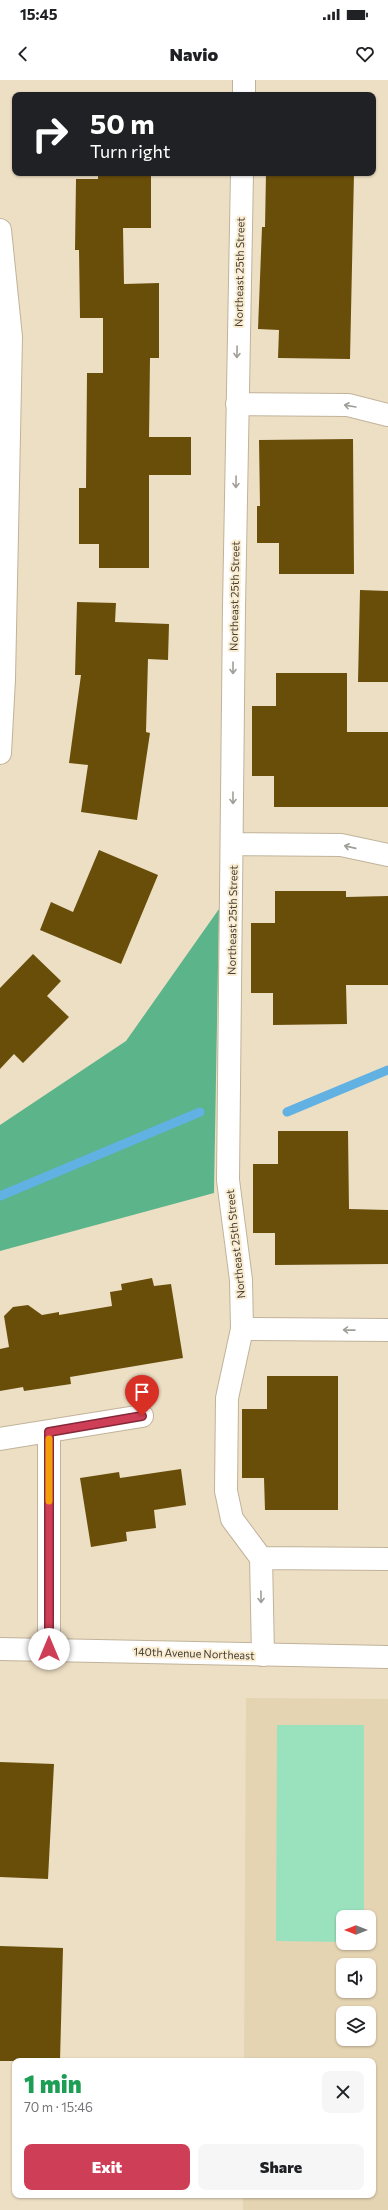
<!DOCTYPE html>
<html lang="en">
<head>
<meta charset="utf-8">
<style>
  :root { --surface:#fff; --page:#f6f6f6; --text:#202124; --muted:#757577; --accent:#ce3e57 }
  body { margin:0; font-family:Commissioner,sans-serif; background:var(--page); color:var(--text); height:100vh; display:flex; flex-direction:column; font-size:15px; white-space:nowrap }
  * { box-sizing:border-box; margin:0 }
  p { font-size:13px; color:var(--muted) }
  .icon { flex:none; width:22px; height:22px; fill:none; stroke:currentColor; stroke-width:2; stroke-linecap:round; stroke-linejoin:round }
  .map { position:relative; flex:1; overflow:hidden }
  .sheet { position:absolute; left:12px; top:1978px; width:364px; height:140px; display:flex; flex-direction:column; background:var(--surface); border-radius:8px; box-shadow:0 1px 3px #0004 }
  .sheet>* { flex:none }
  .banner { position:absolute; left:12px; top:12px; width:364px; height:84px; border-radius:8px; box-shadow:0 1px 3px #0004; background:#202124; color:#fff; overflow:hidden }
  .needle { width:26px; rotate:270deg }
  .tools { position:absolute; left:336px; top:1830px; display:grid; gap:8px }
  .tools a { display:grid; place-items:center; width:40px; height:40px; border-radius:8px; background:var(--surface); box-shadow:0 1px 3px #0004; font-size:20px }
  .pin { position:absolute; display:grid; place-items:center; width:34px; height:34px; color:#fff; margin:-41px -17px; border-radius:50% 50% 50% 0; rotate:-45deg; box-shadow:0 0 4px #0007 }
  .pin .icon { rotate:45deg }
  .me { position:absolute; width:44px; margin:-22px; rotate:0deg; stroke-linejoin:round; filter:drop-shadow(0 0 3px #0008) }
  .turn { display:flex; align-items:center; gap:14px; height:84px; padding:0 12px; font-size:18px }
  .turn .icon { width:52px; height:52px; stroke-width:2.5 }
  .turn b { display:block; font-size:28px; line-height:34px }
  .round { display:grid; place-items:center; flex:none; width:42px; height:42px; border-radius:8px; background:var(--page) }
  .overview { display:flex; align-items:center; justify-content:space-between; height:68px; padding:0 12px }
  h1 { font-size:24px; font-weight:800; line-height:30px; color:#1e9e55 }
  .primary-button { display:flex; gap:8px; margin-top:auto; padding:8px 12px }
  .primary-button a { flex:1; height:46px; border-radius:8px; background:var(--accent); color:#fff; font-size:16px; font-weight:800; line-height:46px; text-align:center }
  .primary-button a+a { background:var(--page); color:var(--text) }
  .status { display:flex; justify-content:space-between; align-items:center; height:28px; padding:0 20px; background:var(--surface); direction:ltr }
  .status svg { height:11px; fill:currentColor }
  header { display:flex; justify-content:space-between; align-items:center; height:52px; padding:0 12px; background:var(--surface); font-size:18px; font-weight:800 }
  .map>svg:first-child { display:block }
  .built { fill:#e5d4b2; fill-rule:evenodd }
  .green { fill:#9ae1bd }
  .forest { fill:#5bb48a }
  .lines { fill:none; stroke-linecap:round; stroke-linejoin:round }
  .stream { stroke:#61b1e3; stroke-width:9 }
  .building { fill:#694e0a }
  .street-casing { stroke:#c1b39a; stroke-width:24 }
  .secondary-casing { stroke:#c1b39a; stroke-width:24 }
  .street { stroke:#fff; stroke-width:22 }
  .secondary { stroke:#fff; stroke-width:22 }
  .oneway { stroke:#a09e98 }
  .route-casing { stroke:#862839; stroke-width:10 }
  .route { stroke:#ce3e57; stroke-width:7 }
  .slow { stroke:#f59e0b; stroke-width:7 }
  .labels { text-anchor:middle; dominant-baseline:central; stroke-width:4; stroke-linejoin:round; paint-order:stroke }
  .street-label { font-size:11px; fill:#413c31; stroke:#faecd1 }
</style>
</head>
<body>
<div class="status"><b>15:45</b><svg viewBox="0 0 49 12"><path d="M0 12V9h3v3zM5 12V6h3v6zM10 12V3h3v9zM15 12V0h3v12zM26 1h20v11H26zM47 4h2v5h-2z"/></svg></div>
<header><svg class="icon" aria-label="back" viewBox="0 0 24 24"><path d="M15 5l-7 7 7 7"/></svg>Navio<svg class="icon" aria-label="heart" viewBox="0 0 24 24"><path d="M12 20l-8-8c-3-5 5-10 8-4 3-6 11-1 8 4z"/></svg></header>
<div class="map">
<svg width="388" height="2130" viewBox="0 0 388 2130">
  <rect width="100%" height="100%" fill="#eddfc4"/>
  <path class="built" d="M 246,1618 L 388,1619 L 388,2130 L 243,2130 L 243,2115 L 373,2115 L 373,1981 L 244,1981 ZM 343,1837 L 369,1837 L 369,1863 L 343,1863 ZM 343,1885 L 369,1885 L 369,1911 L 343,1911 ZM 343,1933 L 369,1933 L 369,1959 L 343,1959 Z"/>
  <path class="green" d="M 277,1645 L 364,1645 L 364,1837 L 343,1837 L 343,1862 L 276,1861 Z"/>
  <path class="forest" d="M 219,829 L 214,1113 L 0,1171 L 0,1045 L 126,961 Z"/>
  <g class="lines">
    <path class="stream" d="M 287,1032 L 388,990
      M 0,1116 L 200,1032"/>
  </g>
  <path class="building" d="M 98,93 L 151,93 L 151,148 L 123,148 L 124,204 L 159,203 L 159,278 L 150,278 L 149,357 L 191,357 L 191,395 L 149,395 L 149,488 L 99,488 L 99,464 L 79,464 L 79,408 L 86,408 L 87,293 L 103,293 L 103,238 L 80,238 L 79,170 L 75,170 L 76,99 L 98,99 Z
    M 266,93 L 354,93 L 350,279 L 278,278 L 279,250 L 258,249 L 262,147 L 265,147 Z
    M 353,359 L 354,494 L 279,494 L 279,463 L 257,463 L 257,426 L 260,426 L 259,360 Z
    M 360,510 L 388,511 L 388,602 L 358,602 Z
    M 77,522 L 116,523 L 115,542 L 169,544 L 168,580 L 148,579 L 146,652 L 150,653 L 137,740 L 81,732 L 88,685 L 69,683 L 81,595 L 75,595 Z
    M 276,593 L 347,593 L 347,652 L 388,652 L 388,727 L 274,727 L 274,696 L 252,696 L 252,626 L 276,626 Z
    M 99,770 L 158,795 L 121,884 L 40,850 L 51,822 L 73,832 Z
    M 275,811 L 346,811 L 346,817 L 388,816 L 388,905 L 346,905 L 347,944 L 273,945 L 273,913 L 251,913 L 251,843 L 275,843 Z
    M 33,874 L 61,901 L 47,916 L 69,937 L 23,983 L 14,974 L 0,989 L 0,908 Z
    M 278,1051 L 348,1051 L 349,1129 L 388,1130 L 388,1184 L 275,1185 L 275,1153 L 253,1153 L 253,1084 L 278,1084 Z
    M 152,1198 L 154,1206 L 171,1204 L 183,1278 L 70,1297 L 71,1304 L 24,1311 L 23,1307 L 0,1311 L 0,1269 L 9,1267 L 4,1236 L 13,1227 L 28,1225 L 42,1235 L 59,1232 L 59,1235 L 112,1226 L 110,1212 L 122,1210 L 121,1204 Z
    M 267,1296 L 338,1296 L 338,1430 L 265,1430 L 264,1398 L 242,1398 L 242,1329 L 267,1329 Z
    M 181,1389 L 186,1425 L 154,1430 L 156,1448 L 126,1452 L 127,1461 L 91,1467 L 80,1398 L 119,1392 L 120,1398 Z
    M 0,1682 L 54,1684 L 48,1799 L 0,1797 Z
    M 0,1866 L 63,1868 L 60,1981 L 0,1981 Z"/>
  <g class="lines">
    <defs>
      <path id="street" d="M 244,15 L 244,0
        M 242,93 L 234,527 L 228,1100 L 241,1200 L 242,1249 L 227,1318 L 226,1411 L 232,1439 L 261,1478 L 263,1575
        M 0,150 L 11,257 L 4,599 L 0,673
        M 237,324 L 348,325 L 388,335
        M 233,764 L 341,765 L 388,775
        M 242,1249 L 388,1250
        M 49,1352 L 49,1569
        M 0,1359 L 142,1336
        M 261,1478 L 388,1479"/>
      <path id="secondary" d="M 0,1569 L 388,1577"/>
    </defs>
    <use href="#street" class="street-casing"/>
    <use href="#secondary" class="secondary-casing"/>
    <use href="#street" class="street"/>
    <use href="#secondary" class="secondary"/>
  </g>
  <defs><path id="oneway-shaft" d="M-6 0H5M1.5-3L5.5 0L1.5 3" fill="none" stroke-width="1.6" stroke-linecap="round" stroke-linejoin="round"/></defs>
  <g class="oneway">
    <use href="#oneway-shaft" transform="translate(237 272) rotate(91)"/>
    <use href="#oneway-shaft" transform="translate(350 326) rotate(-170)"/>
    <use href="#oneway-shaft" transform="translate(236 402) rotate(91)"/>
    <use href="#oneway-shaft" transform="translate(233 588) rotate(90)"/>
    <use href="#oneway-shaft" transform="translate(233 718) rotate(90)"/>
    <use href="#oneway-shaft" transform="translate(350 767) rotate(-167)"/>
    <use href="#oneway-shaft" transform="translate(349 1250) rotate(-179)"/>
    <use href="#oneway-shaft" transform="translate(261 1517) rotate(89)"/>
  </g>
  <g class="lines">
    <defs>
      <path id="route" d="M 49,1569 L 49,1352 L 142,1336"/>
    </defs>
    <use href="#route" class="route-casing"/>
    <use href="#route" class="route"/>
    <path class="slow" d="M 49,1359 L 49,1421"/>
  </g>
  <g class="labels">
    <g class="street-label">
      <text transform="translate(239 192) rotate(-89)">Northeast 25th Street</text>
      <text transform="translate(234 516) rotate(-89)">Northeast 25th Street</text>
      <text transform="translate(232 840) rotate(-89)">Northeast 25th Street</text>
      <text transform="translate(235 1164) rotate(-96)">Northeast 25th Street</text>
      <text transform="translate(194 1573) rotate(2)">140th Avenue Northeast</text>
    </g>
  </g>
</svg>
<div class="tools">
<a><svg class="needle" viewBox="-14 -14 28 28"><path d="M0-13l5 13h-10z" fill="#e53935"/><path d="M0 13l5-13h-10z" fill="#757577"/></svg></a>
<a><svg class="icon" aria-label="sound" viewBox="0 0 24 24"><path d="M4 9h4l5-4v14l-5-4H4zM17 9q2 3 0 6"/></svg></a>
<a><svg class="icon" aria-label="layers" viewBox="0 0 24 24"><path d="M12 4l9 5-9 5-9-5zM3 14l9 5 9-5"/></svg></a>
</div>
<div class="pin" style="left:142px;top:1336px;background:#d93025"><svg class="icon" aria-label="arrive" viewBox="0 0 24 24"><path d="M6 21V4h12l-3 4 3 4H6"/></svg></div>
<svg class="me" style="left:49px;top:1569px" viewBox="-20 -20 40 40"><circle r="19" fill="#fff"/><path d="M0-13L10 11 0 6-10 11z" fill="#ce3e57"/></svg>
<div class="banner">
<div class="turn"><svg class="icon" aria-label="right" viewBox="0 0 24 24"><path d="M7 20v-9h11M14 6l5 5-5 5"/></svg><div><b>50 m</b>Turn right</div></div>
</div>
<section class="sheet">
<div class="overview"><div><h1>1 min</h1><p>70 m · 15:46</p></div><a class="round"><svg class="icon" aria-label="close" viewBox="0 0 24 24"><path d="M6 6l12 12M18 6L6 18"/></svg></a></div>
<div class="primary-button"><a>Exit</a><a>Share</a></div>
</section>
</div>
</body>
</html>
